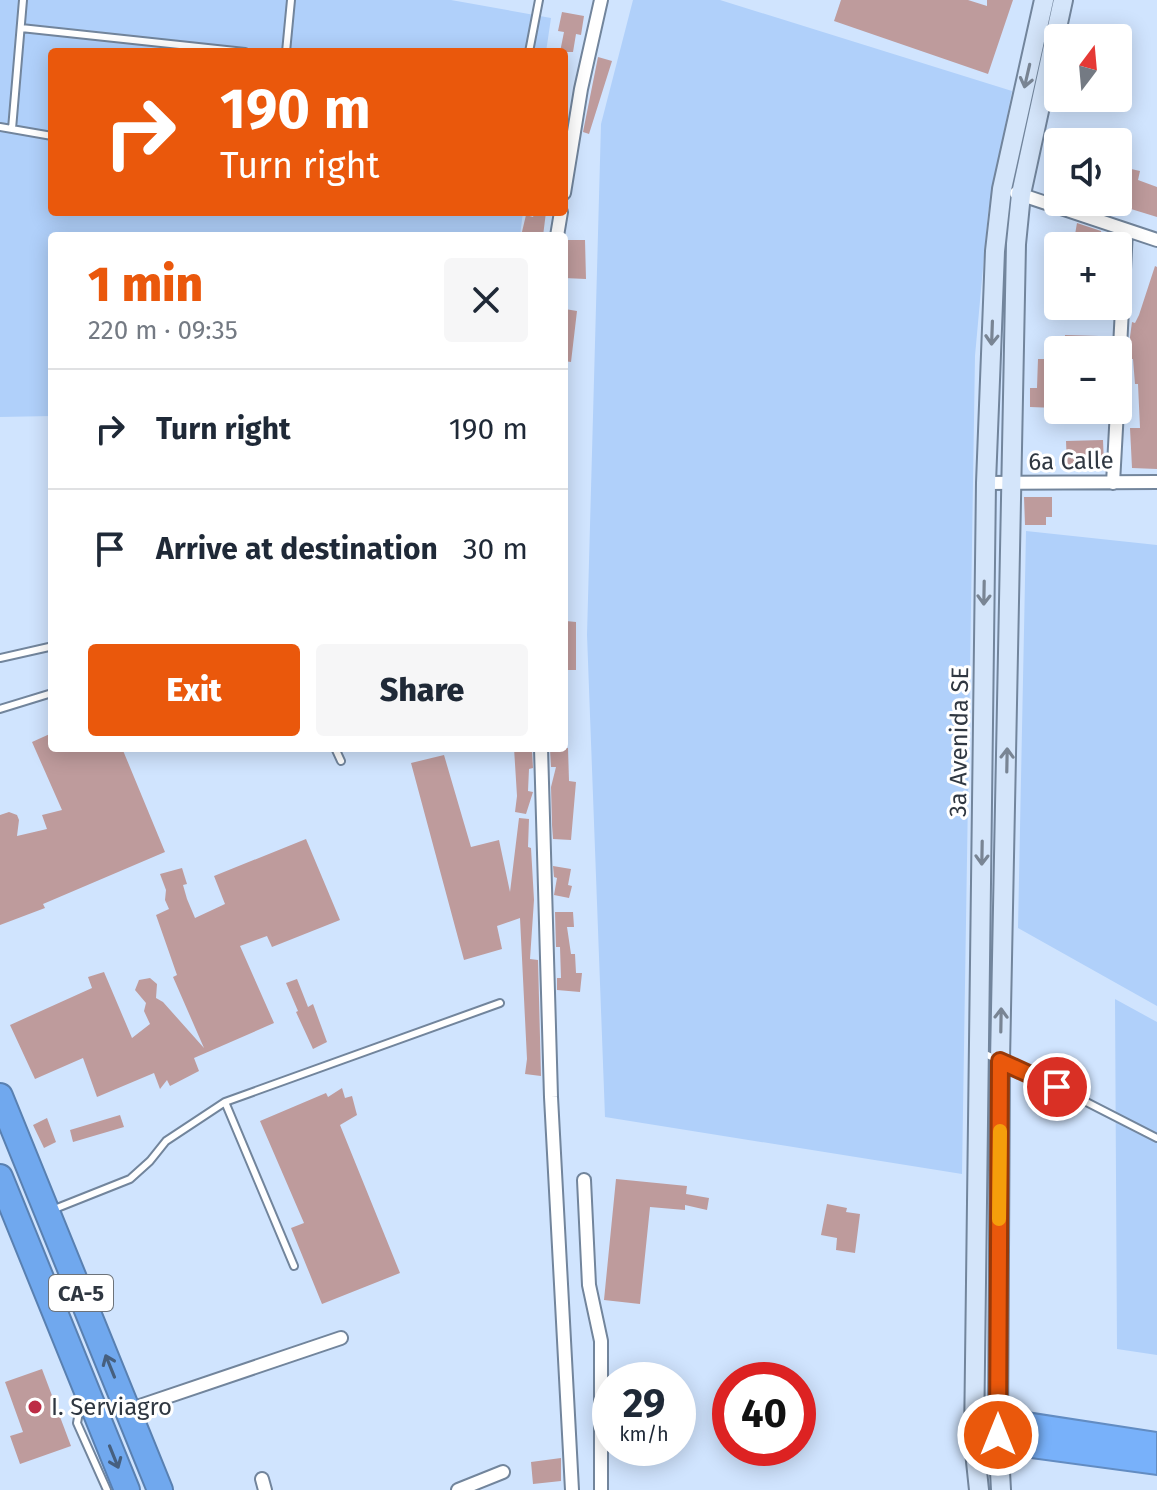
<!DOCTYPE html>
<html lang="en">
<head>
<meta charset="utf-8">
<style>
  :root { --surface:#fff; --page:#f6f6f7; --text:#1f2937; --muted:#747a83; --line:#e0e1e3; --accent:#ea580c }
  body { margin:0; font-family:"Fira Sans",sans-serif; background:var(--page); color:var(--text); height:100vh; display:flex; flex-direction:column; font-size:30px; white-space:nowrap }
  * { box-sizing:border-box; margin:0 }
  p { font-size:26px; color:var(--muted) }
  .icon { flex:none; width:44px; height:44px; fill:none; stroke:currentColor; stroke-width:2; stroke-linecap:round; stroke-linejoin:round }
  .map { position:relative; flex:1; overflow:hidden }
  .details { position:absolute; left:48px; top:232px; width:520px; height:520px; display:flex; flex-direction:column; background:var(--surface); border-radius:8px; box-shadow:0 4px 20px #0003 }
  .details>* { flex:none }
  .guide { position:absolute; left:48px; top:48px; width:520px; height:168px; border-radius:8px; box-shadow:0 4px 20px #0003; background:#ea580c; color:#fff; overflow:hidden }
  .needle { width:52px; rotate:16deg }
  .fabs { position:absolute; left:1044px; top:24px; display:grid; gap:16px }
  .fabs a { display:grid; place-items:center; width:88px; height:88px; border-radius:8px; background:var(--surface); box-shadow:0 4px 20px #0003; font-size:40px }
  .speed { position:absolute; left:592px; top:1362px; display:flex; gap:16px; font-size:40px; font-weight:700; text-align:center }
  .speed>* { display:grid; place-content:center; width:104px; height:104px; border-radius:50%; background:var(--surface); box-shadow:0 4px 20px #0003; line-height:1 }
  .speed small { font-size:20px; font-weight:400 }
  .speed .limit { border:12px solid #d22; background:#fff; color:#111 }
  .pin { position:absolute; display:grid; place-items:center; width:68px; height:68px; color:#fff; margin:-34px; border:4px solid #fff; border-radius:50%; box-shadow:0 2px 8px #0007 }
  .me { position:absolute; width:88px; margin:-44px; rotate:0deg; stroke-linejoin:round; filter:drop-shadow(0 0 6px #0008) }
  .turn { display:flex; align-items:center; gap:28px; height:168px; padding:0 40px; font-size:36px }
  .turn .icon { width:104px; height:104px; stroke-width:2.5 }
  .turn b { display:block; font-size:56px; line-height:68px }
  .round { display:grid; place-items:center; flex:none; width:84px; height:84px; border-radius:8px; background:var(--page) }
  .summary { display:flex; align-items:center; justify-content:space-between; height:136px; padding:0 40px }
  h1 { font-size:48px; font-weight:800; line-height:60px; color:var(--accent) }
  .cta { display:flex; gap:16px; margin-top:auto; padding:16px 40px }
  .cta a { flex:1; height:92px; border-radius:8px; background:var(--accent); color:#fff; font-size:32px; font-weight:800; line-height:92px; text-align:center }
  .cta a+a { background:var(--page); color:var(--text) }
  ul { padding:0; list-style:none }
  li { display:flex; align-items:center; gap:24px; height:120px; padding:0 40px; border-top:2px solid var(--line) }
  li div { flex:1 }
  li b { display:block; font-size:30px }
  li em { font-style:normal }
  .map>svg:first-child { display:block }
  .green { fill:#b0d0fa }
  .water { fill:#78b1fa; stroke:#628cc2; stroke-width:2 }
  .building { fill:#be9b9c }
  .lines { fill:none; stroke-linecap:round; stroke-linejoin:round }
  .lane-casing { stroke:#72859c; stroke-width:10 }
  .street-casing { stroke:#72859c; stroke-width:16 }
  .secondary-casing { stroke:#72859c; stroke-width:22 }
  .highway-casing { stroke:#5980b1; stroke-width:28 }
  .lane { stroke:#fff; stroke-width:6 }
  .street { stroke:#fff; stroke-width:12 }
  .secondary { stroke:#d4e5fa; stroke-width:18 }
  .highway { stroke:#70a8ee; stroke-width:24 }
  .oneway { stroke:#798594 }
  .oneway2 { stroke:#465f7e }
  .route-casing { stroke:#983908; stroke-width:20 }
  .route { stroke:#ea580c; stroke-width:14 }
  .slow { stroke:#f59e0b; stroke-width:14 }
  .poi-dot { fill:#bd2c45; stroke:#fff; stroke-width:3 }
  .labels { text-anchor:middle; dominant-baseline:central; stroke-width:6; stroke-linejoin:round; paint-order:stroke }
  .shield { fill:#fff; stroke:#6d737a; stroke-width:2 }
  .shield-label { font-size:22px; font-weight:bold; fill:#2f3741 }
  .street-label { font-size:24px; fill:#2f3741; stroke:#fff }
  .poi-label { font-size:24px; fill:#2f3741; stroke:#fff; text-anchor:start }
</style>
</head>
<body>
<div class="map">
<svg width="1157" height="1490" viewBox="0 0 1157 1490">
  <rect width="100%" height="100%" fill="#d0e4fe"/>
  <path class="green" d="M 0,0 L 451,0 L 551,18 L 546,52 L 52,52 L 52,212 L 523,212 L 520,236 L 52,236 L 52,416 L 0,417 Z
    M 633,0 L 720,0 L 1012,91 L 988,213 L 975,356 L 962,1174 L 605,1117 L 587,635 L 601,124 Z
    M 1026,531 L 1157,545 L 1157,1006 L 1018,928 Z
    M 1115,999 L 1157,1022 L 1157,1355 L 1117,1349 Z"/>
  <path class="water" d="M 1007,1409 L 1157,1432 L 1157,1475 L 1001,1454 Z"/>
  <path class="building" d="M 841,0 L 968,0 L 987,6 L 987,0 L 1013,0 L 988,74 L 834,21 Z
    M 562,12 L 584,16 L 581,35 L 576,34 L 573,52 L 560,52 L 564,32 L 558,31 Z
    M 598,57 L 612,61 L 589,134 L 583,132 Z
    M 1054,98 L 1088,98 L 1085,112 L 1053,105 Z
    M 1118,166 L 1140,171 L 1138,180 L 1157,187 L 1157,217 L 1131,209 L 1130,212 L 1118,209 Z
    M 535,212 L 546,212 L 543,236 L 521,236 L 526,215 L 533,217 Z
    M 1077,223 L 1101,231 L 1102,236 L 1106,237 L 1104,246 L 1073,246 Z
    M 565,240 L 585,240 L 586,279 L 564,278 Z
    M 1155,266 L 1157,267 L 1157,469 L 1132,468 L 1130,428 L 1140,428 L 1138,384 L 1135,384 L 1133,359 L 1129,359 L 1130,337 L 1132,322 L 1135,323 L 1139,315 Z
    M 1070,306 L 1101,306 L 1100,319 L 1069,316 Z
    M 565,309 L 577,311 L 571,362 L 564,361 Z
    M 1065,335 L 1099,336 L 1099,350 L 1065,350 Z
    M 1038,359 L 1058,359 L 1057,408 L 1030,407 L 1030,388 L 1037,388 Z
    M 1103,440 L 1104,465 L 1067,466 L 1066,441 Z
    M 1024,497 L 1052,497 L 1052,517 L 1046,517 L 1046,525 L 1025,525 Z
    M 566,621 L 576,622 L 576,670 L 564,670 Z
    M 52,733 L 52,748 L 122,748 L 165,852 L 43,904 L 45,908 L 0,925 L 0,815 L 9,812 L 17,815 L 19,820 L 17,836 L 47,829 L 42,815 L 62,810 L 32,742 Z
    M 514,748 L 532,750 L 533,768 L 529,769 L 528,791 L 533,792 L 526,814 L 515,812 L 517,796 Z
    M 568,748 L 569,781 L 576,782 L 571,840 L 553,839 L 552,825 L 551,787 L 556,767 L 551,767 L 550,749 Z
    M 444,755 L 471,847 L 499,840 L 510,892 L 519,818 L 529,819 L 528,847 L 531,848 L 534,900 L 530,959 L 538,960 L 541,1076 L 525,1074 L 527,1059 L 520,918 L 497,926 L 502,949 L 464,960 L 411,763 Z
    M 306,839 L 340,920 L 272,947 L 267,936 L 240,946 L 274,1023 L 194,1058 L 199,1071 L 170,1086 L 167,1080 L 160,1089 L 154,1073 L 97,1097 L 83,1058 L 35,1079 L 10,1025 L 92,988 L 88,977 L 104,972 L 132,1038 L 150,1024 L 144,1011 L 146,1003 L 135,990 L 139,980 L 150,978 L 157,984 L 156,998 L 163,1002 L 204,1048 L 173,977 L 177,975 L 156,915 L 169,909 L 165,900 L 166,890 L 160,874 L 182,868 L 187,884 L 183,885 L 187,899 L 195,918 L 225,904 L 214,876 Z
    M 553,866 L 571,869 L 568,885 L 572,886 L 569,898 L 554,895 L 557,878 L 554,877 Z
    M 555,912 L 573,912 L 574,927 L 567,927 L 571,954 L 575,954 L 576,973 L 582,973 L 580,992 L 557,990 L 557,978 L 561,978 L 560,947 L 556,947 Z
    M 297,979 L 308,1007 L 313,1004 L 327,1042 L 313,1049 L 296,1012 L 298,1011 L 286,983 Z
    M 342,1088 L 345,1098 L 352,1096 L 357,1115 L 340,1125 L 400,1273 L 322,1304 L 291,1228 L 304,1223 L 260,1121 L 326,1093 L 328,1097 Z
    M 120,1115 L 124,1127 L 73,1142 L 70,1130 Z
    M 47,1118 L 56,1142 L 44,1148 L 33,1125 Z
    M 616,1179 L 687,1186 L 686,1194 L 709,1198 L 707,1210 L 685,1205 L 685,1210 L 650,1207 L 640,1304 L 604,1300 Z
    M 827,1204 L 847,1208 L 846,1212 L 860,1214 L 855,1253 L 836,1250 L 837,1238 L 821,1235 Z
    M 42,1369 L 71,1446 L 20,1464 L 10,1436 L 23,1432 L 5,1382 Z
    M 561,1458 L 561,1481 L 533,1484 L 531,1462 Z"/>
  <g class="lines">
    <defs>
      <path id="lane" d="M 21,28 L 245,52
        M 286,52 L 291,0
        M 529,52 L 539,0
        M 0,127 L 52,136
        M 12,129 L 23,0
        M 0,658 L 49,647
        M 0,709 L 52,693
        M 335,748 L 341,761
        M 983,1053 L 1057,1087 L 1157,1138
        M 225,1102 L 294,1266
        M 52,1210 L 130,1179 L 150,1161 L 166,1141 L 225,1102 L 500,1003
        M 85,1405 L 79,1412 L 77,1423 L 107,1490"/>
      <path id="street" d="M 564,193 L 581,89 L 601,0
        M 1016,193 L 1157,240
        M 557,236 L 561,212
        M 1118,387 L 1126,230
        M 986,483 L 1157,482
        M 1113,483 L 1117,410
        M 541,748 L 551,1097 L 572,1490
        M 584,1180 L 589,1285 L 601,1341 L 601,1490
        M 128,1410 L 341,1338
        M 262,1479 L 265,1490
        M 458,1490 L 503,1472"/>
      <path id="secondary" d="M 979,1490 L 974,1442 L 986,483 L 995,251 L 1002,189 L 1044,0
        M 1001,1490 L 998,1435 L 1000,1061 L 1016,244 L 1021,194 L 1063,0"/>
      <path id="highway" d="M 0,1096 L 160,1490
        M 0,1177 L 127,1490"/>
    </defs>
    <use href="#lane" class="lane-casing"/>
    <use href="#street" class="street-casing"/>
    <use href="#secondary" class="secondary-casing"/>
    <use href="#highway" class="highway-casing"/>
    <use href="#lane" class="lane"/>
    <use href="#street" class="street"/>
    <use href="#secondary" class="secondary"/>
    <use href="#highway" class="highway"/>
  </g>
  <defs><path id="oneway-shaft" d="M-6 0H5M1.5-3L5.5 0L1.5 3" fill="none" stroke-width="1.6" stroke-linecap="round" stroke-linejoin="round" transform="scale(2)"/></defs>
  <g class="oneway">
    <use href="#oneway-shaft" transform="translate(1027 76) rotate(103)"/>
    <use href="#oneway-shaft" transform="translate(992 333) rotate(92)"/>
    <use href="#oneway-shaft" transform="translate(984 593) rotate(91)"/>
    <use href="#oneway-shaft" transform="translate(1007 760) rotate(-89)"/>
    <use href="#oneway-shaft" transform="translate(982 853) rotate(91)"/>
    <use href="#oneway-shaft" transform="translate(1001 1020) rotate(-89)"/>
  </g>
  <g class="oneway2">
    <use href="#oneway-shaft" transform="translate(110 1366) rotate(-112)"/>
    <use href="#oneway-shaft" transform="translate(114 1457) rotate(68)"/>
  </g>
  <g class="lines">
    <defs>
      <path id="route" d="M 998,1435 L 1000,1061 L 1057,1087"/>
    </defs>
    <use href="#route" class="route-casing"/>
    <use href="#route" class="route"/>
    <path class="slow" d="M 999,1219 L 1000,1131"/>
  </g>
  <circle class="poi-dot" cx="35" cy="1407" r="8"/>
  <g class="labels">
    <rect class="shield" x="49" y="1275" width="64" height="36" rx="6"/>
    <g class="shield-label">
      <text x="81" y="1293">CA-5</text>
    </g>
    <g class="street-label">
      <text transform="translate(1071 461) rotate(-1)">6a Calle</text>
      <text transform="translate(959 742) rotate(-89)">3a Avenida SE</text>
    </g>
    <g class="poi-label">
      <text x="51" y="1407">I. Serviagro</text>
    </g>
  </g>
</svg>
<div class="fabs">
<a><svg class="needle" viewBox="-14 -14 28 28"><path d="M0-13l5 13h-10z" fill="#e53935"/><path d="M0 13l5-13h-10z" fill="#747a83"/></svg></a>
<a><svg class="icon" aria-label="sound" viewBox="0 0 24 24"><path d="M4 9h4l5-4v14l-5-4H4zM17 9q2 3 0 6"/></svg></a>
<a>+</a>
<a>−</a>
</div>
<div class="speed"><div>29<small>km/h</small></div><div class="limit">40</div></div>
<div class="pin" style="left:1057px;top:1087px;background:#d93025"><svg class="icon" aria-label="arrive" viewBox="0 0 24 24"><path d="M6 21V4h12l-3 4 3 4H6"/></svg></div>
<svg class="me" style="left:998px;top:1435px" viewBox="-20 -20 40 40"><circle r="17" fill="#ea580c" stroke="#fff" stroke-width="3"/><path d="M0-11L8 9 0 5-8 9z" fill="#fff"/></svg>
<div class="guide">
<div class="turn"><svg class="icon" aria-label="right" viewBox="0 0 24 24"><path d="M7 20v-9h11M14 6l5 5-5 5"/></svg><div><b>190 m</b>Turn right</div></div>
</div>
<section class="details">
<div class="summary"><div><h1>1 min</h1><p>220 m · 09:35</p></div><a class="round"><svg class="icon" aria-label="close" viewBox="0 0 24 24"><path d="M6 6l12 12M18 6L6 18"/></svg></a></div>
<ul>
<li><svg class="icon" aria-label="right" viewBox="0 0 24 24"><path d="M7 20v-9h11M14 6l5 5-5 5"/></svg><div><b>Turn right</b></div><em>190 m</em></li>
<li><svg class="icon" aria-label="arrive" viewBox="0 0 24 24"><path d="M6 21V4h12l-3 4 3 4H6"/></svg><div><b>Arrive at destination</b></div><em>30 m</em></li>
</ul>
<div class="cta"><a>Exit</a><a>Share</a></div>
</section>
</div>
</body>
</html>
